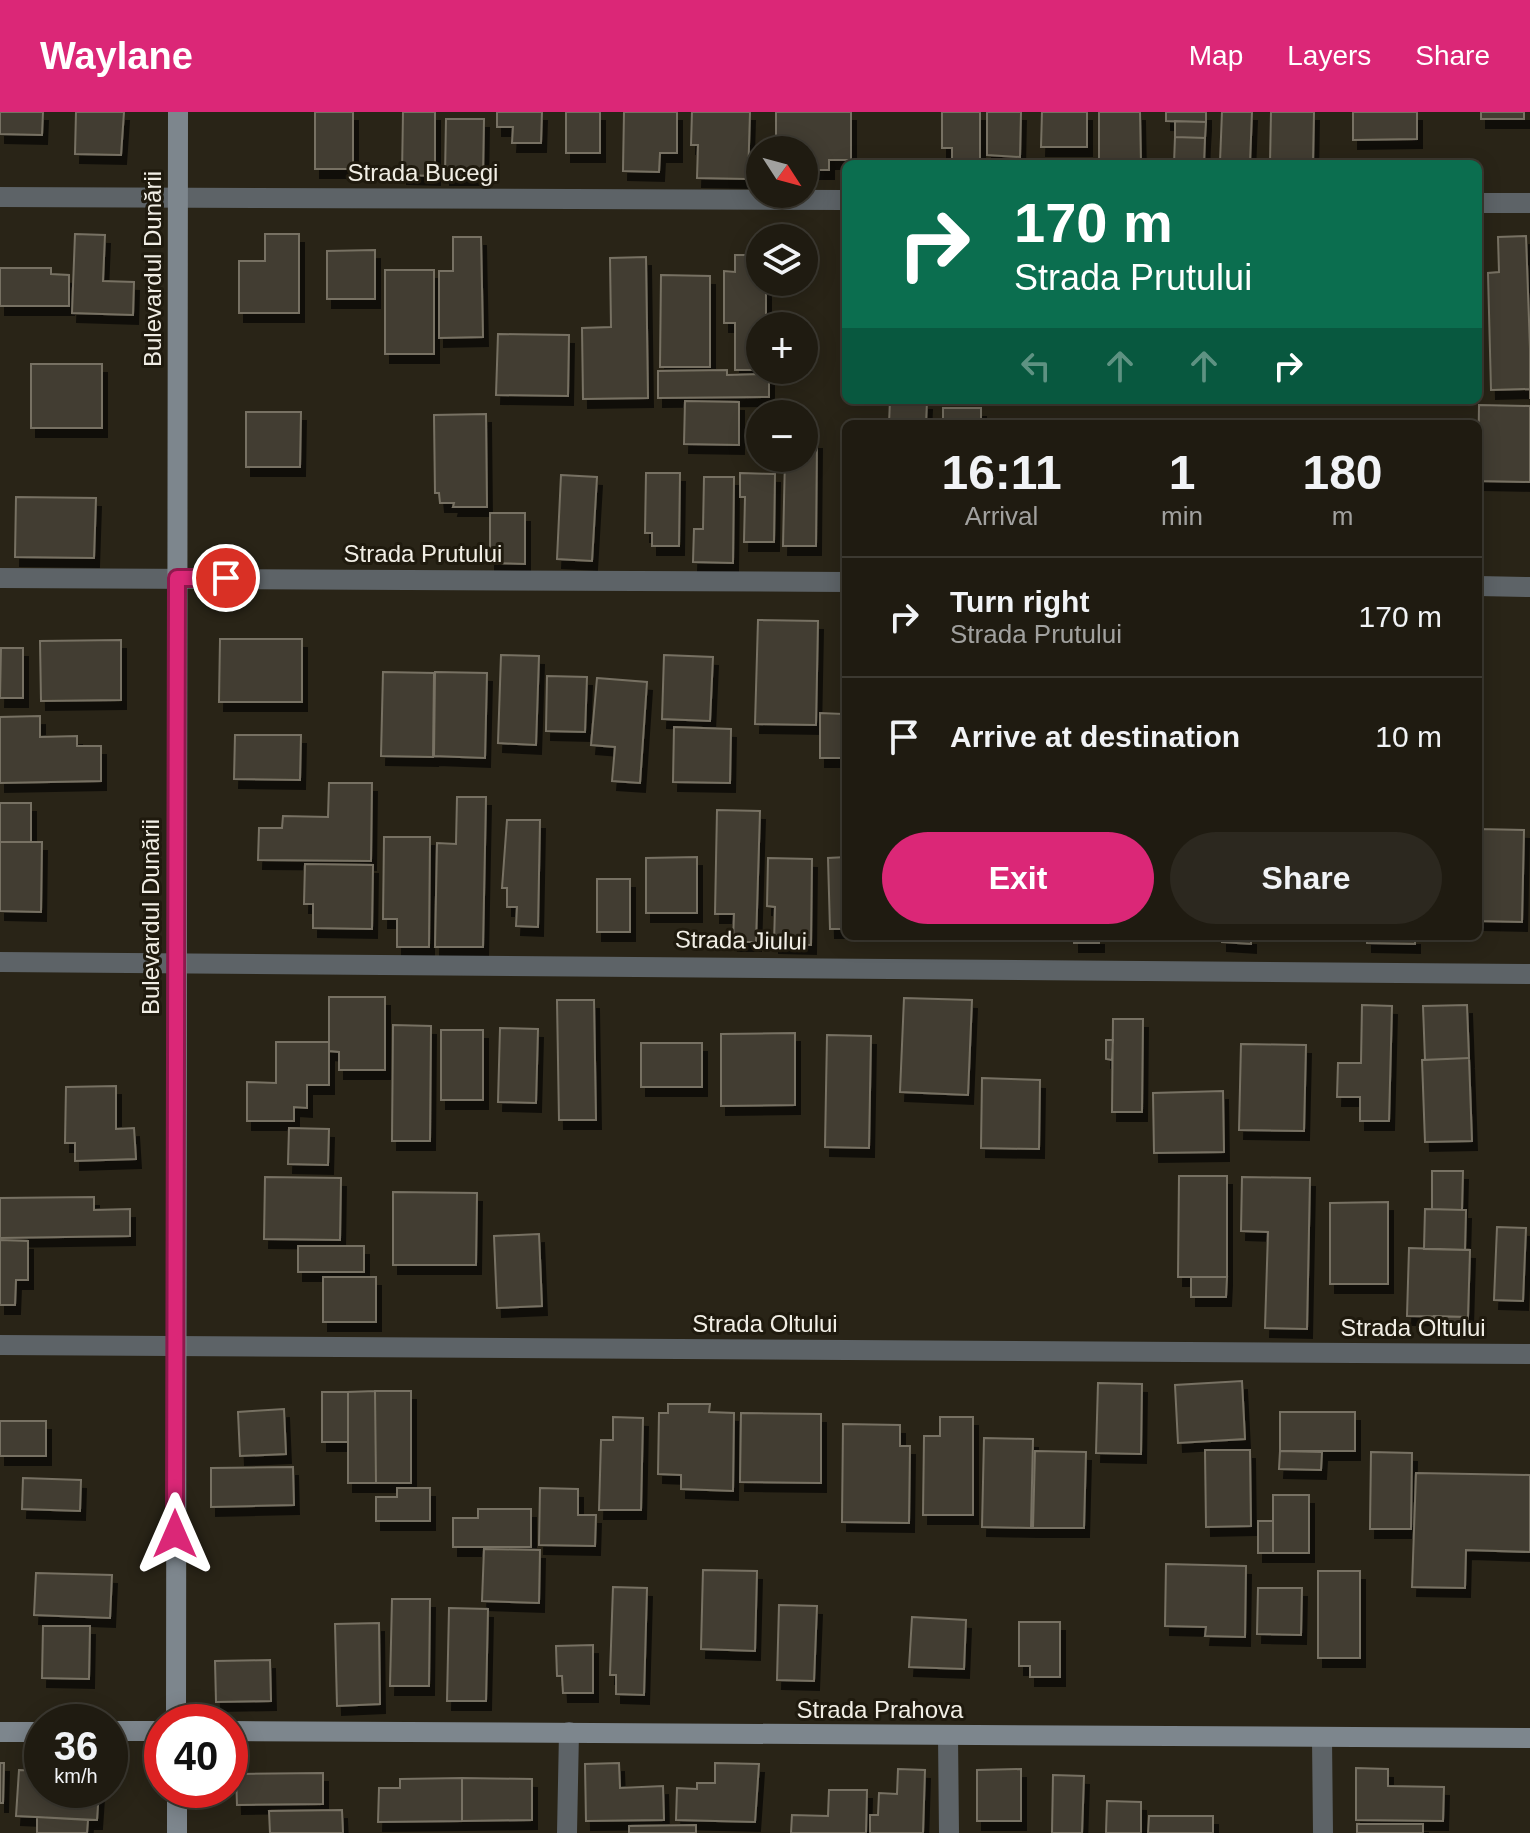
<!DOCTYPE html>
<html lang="en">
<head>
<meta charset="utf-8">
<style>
  :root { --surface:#1f1b11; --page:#2c281f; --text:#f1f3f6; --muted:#a1a19f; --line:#3c3931; --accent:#db2777 }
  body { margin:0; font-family:Arial,sans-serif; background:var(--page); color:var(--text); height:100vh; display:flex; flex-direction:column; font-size:30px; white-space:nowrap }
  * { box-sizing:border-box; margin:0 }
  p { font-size:26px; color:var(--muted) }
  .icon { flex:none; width:44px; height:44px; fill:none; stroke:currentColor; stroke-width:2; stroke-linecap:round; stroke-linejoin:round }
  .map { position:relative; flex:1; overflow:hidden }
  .details { position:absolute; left:842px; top:308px; width:640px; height:520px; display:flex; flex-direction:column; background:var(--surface); border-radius:12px; box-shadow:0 4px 20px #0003,0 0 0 2px var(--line) }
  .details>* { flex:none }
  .guide { position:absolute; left:842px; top:48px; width:640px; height:244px; border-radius:12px; box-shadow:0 4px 20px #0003,0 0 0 2px var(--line); background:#0b6e4f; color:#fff; overflow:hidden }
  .needle { width:52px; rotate:126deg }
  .controls { position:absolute; left:746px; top:24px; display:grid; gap:16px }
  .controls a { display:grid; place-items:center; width:72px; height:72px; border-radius:50%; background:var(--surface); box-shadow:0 4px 20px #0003,0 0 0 2px var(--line); font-size:40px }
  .speed { position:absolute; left:24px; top:1592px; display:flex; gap:16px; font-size:40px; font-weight:700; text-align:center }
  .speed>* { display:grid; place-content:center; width:104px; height:104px; border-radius:50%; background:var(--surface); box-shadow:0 4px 20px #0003,0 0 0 2px var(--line); line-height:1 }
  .speed small { font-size:20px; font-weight:400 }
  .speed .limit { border:12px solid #d22; background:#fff; color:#111 }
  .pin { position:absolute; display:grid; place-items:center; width:68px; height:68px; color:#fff; margin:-34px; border:4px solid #fff; border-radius:50%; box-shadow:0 2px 8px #0007 }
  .me { position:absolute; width:88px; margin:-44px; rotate:0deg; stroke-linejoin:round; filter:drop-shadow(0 0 6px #0008) }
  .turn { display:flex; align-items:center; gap:28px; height:168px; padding:0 40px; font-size:36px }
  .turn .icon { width:104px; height:104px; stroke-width:2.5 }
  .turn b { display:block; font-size:56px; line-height:68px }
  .lanes { display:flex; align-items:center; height:76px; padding:0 40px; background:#0003; justify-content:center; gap:40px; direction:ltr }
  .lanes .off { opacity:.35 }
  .eta { display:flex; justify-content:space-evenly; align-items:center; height:136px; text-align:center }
  .eta b { font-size:48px; font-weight:800; line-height:56px }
  .button { display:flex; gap:16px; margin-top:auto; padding:16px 40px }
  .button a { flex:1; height:92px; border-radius:48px; background:var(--accent); color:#fff; font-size:32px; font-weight:800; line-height:92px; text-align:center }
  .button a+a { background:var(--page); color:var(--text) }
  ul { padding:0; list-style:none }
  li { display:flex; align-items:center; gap:24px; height:120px; padding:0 40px; border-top:2px solid var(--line) }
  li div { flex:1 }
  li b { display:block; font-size:30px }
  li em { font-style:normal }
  header { display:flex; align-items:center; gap:48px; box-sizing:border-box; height:112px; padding:0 40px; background:var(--accent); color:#fff }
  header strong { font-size:38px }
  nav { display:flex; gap:44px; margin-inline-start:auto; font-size:28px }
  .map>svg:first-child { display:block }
  .building { fill:#423d30; stroke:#777163; stroke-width:2; filter:url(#shadow) }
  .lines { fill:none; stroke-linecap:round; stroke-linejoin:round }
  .street { stroke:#5d6367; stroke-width:20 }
  .secondary { stroke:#7d868d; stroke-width:20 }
  .route-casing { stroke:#8e194d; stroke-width:20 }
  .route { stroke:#db2777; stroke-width:14 }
  .labels { text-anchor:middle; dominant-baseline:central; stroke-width:6; stroke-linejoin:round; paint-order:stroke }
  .street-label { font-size:24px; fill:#f1eee5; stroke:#1f1a0e }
</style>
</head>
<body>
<header>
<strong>Waylane</strong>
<nav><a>Map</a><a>Layers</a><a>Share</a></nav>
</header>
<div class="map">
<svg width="1530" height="1721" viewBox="0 0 1530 1721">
  <defs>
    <filter id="shadow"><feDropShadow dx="5" dy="9" stdDeviation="0" flood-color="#0009"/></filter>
  </defs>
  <rect width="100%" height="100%" fill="#292417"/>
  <path class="building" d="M 0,0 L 43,0 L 42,23 L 0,22 Z
    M 76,0 L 124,0 L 121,43 L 75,42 Z
    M 315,0 L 353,0 L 353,57 L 315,57 Z
    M 403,0 L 435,0 L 435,64 L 402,63 Z
    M 497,0 L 542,0 L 541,31 L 512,31 L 513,15 L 497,15 Z
    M 566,0 L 600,0 L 600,41 L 566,41 Z
    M 624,0 L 677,0 L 677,41 L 660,41 L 659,60 L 623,59 Z
    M 692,0 L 750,0 L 748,67 L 697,66 L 698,33 L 691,33 Z
    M 776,0 L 851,0 L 851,48 L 829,48 L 829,58 L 804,58 L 804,38 L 776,38 Z
    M 942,0 L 980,0 L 980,52 L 952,52 L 952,36 L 942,36 Z
    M 987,0 L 1021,0 L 1020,45 L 987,43 Z
    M 1042,0 L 1087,0 L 1087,35 L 1041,35 Z
    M 1099,0 L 1140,0 L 1141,52 L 1099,52 Z
    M 1166,0 L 1206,0 L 1206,10 L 1166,9 Z
    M 1222,0 L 1252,0 L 1250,51 L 1220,50 Z
    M 1271,0 L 1314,0 L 1313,52 L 1270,52 Z
    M 1353,0 L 1417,0 L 1417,27 L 1353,28 Z
    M 1481,0 L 1524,0 L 1524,7 L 1481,7 Z
    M 446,7 L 484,7 L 483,64 L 445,64 Z
    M 1175,9 L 1206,10 L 1205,26 L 1175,25 Z
    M 1175,25 L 1205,26 L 1204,52 L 1174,52 Z
    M 75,122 L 105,123 L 103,169 L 134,170 L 133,203 L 72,201 Z
    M 265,122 L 299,122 L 299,201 L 239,201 L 239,149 L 265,149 Z
    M 1526,124 L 1530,237 L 1530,287 L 1530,277 L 1491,278 L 1488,161 L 1499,160 L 1498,125 Z
    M 453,125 L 481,125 L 483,225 L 439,226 L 439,159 L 453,159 Z
    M 375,138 L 375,187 L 327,187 L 327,139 Z
    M 735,143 L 760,143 L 760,170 L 766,170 L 766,214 L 760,214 L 760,258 L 765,258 L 735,258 L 735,211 L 724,211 L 724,159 L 735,160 Z
    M 646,145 L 648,286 L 583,287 L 582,216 L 611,215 L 610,146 Z
    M 0,156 L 51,156 L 51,162 L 69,163 L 69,194 L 0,194 Z
    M 385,158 L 434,158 L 434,242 L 385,242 Z
    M 661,163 L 710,164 L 710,255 L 660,255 Z
    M 498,222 L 569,223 L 568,284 L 496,283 Z
    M 31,252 L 102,252 L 102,316 L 31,316 Z
    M 727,258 L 727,263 L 769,262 L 769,285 L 658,286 L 658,259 Z
    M 890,288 L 927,289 L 926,312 L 889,312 Z
    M 685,289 L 739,290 L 739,333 L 684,332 Z
    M 1479,293 L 1530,294 L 1530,370 L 1478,369 Z
    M 943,296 L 981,296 L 981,312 L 943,312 Z
    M 246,300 L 301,300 L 300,355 L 246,355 Z
    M 486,302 L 487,395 L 453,395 L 454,391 L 440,391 L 439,381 L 435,381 L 434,303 Z
    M 804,328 L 817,328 L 816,434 L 783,434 L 785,346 L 804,346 Z
    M 646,361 L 680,361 L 679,434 L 652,434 L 652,421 L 645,421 Z
    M 740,361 L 775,362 L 774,430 L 744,430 L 745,385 L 740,385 Z
    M 561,363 L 597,365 L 592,449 L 557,447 Z
    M 704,365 L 734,365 L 733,451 L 693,450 L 694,417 L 703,417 Z
    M 16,385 L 96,386 L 94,446 L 15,445 Z
    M 490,401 L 525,401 L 525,452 L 490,451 Z
    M 758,508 L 818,509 L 816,613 L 755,612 Z
    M 220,527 L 302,527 L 302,590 L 219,590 Z
    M 121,528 L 121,588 L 41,589 L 40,529 Z
    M 1,536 L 23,536 L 23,586 L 0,586 Z
    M 501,543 L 539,544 L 536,633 L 498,631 Z
    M 664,543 L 713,545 L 710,609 L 662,607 Z
    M 844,559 L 846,646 L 820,646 L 820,601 L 843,602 Z
    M 383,560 L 434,561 L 433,645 L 381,644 Z
    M 435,560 L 487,561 L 485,646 L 434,644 Z
    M 547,564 L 587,565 L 585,620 L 546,619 Z
    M 597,566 L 647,570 L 640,671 L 612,669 L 615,635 L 591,633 Z
    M 40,604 L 40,625 L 77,624 L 77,634 L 101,634 L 101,669 L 0,671 L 0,605 Z
    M 674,615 L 731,617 L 730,671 L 673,670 Z
    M 235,623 L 301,623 L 300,668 L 234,667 Z
    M 329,671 L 372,671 L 371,749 L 258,748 L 259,716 L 282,716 L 283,704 L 328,705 Z
    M 457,685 L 486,685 L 483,835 L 435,835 L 437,731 L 456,732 Z
    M 0,691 L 31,691 L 31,730 L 0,730 Z
    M 717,698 L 760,699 L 756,830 L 733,830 L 734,802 L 715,802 Z
    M 507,708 L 540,708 L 538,815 L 516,814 L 517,795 L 507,795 L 507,776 L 502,776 Z
    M 1478,717 L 1524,718 L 1522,810 L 1478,809 Z
    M 384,725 L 430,725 L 429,835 L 397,835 L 397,807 L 383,807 Z
    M 0,730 L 42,730 L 41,800 L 0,799 Z
    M 697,745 L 697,801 L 646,801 L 646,746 Z
    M 846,745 L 846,817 L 830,817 L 828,746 Z
    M 768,746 L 812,747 L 811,833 L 774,832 L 775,795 L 767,794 Z
    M 305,752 L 373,753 L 372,817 L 313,816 L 313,792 L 304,792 Z
    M 597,767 L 630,767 L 630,820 L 597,820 Z
    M 1074,824 L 1099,824 L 1099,831 L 1074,831 Z
    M 1222,824 L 1251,824 L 1251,832 L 1222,830 Z
    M 1367,824 L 1415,824 L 1415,832 L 1367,831 Z
    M 329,885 L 385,885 L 385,958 L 339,958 L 339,940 L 329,939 Z
    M 904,886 L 972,888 L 968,983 L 900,980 Z
    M 557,888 L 594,888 L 596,1008 L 559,1008 Z
    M 1362,893 L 1392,894 L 1389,1009 L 1360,1009 L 1360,985 L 1337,985 L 1338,951 L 1361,951 Z
    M 1467,893 L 1469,946 L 1425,948 L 1423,894 Z
    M 1113,907 L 1143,907 L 1142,1000 L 1112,1000 Z
    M 393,913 L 431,914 L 430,1029 L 392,1029 Z
    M 500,916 L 538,917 L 536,991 L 498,990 Z
    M 441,918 L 483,918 L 483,988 L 441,988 Z
    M 795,921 L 795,993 L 721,994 L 721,922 Z
    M 827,923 L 871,924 L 869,1036 L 825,1035 Z
    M 1106,928 L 1113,928 L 1112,948 L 1106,947 Z
    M 276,930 L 329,930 L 329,973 L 307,973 L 307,996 L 294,995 L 294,1009 L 247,1009 L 247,970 L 276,971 Z
    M 641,931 L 702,931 L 702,975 L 641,975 Z
    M 1241,932 L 1306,933 L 1304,1019 L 1239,1018 Z
    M 1469,946 L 1472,1029 L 1425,1030 L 1422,948 Z
    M 982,966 L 1040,968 L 1039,1037 L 981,1036 Z
    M 116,974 L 116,1017 L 134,1016 L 136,1047 L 75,1049 L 75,1031 L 65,1031 L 66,975 Z
    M 1223,979 L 1224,1040 L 1154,1041 L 1153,981 Z
    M 289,1016 L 329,1017 L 328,1053 L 288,1052 Z
    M 1432,1059 L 1463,1059 L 1462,1098 L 1432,1097 Z
    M 1179,1064 L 1227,1064 L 1227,1165 L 1178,1165 Z
    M 265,1065 L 341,1066 L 340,1128 L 264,1127 Z
    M 1242,1065 L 1310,1066 L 1307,1217 L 1265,1216 L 1268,1120 L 1241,1119 Z
    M 393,1080 L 477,1081 L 476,1153 L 393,1153 Z
    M 94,1085 L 94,1098 L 130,1097 L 130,1124 L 0,1126 L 0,1086 Z
    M 1388,1090 L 1388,1172 L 1330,1172 L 1330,1091 Z
    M 1425,1097 L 1466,1098 L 1465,1138 L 1424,1137 Z
    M 1497,1115 L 1526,1116 L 1523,1189 L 1494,1188 Z
    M 539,1122 L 542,1194 L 497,1196 L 494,1124 Z
    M 0,1128 L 28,1129 L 28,1168 L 16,1168 L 15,1193 L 0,1193 Z
    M 298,1134 L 364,1134 L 364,1160 L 298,1160 Z
    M 1409,1136 L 1470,1138 L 1468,1205 L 1407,1204 Z
    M 323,1165 L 376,1165 L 376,1210 L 323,1210 Z
    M 1191,1165 L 1227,1165 L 1226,1185 L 1191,1185 Z
    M 1434,1204 L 1468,1205 L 1468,1215 L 1434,1215 Z
    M 1242,1269 L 1245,1327 L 1178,1331 L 1175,1273 Z
    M 1098,1271 L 1142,1272 L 1141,1342 L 1096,1341 Z
    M 375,1279 L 376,1371 L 348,1371 L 348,1280 Z
    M 375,1279 L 411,1279 L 411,1371 L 376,1371 Z
    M 322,1280 L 348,1280 L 348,1330 L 322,1330 Z
    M 668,1292 L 710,1292 L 709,1300 L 734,1301 L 733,1379 L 681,1377 L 681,1363 L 658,1362 L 659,1301 L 668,1301 Z
    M 284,1297 L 286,1342 L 240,1344 L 238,1300 Z
    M 1280,1300 L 1355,1300 L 1355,1339 L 1280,1339 Z
    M 741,1301 L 821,1302 L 821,1371 L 740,1370 Z
    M 613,1305 L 643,1306 L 641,1398 L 599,1398 L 601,1328 L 613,1328 Z
    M 940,1305 L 973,1305 L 973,1403 L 923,1403 L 924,1324 L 940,1324 Z
    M 0,1309 L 46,1309 L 46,1344 L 0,1344 Z
    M 843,1312 L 900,1313 L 900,1334 L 910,1334 L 909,1411 L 842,1410 Z
    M 984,1326 L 1033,1327 L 1031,1416 L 982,1415 Z
    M 1205,1338 L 1250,1338 L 1251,1414 L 1206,1415 Z
    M 1035,1339 L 1086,1340 L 1084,1416 L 1033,1416 Z
    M 1280,1339 L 1322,1340 L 1321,1358 L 1279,1357 Z
    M 1371,1340 L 1412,1341 L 1411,1417 L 1370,1417 Z
    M 293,1355 L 294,1393 L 211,1395 L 211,1356 Z
    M 1416,1361 L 1530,1363 L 1530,1440 L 1466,1438 L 1465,1476 L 1412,1475 Z
    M 23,1366 L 81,1368 L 80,1399 L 22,1397 Z
    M 397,1376 L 430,1376 L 430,1409 L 376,1409 L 376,1385 L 397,1385 Z
    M 540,1376 L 578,1377 L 578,1403 L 596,1403 L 595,1434 L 539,1433 Z
    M 1273,1383 L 1309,1383 L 1309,1441 L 1273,1441 Z
    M 478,1397 L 531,1397 L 531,1435 L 453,1435 L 453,1406 L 478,1406 Z
    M 1258,1409 L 1273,1409 L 1273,1441 L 1258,1441 Z
    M 484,1437 L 540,1438 L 539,1491 L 482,1489 Z
    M 1166,1452 L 1246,1454 L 1245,1525 L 1205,1524 L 1206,1515 L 1165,1514 Z
    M 703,1458 L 757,1459 L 755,1539 L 701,1537 Z
    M 1318,1459 L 1360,1459 L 1360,1546 L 1318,1546 Z
    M 36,1461 L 112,1463 L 110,1506 L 34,1503 Z
    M 613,1475 L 647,1476 L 644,1583 L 616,1582 L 616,1563 L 610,1563 Z
    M 1258,1476 L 1302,1476 L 1301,1523 L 1257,1522 Z
    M 392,1487 L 430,1487 L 429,1574 L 390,1574 Z
    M 779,1493 L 817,1494 L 814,1569 L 777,1568 Z
    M 449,1496 L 488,1497 L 486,1589 L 447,1589 Z
    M 912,1505 L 966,1508 L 964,1557 L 909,1555 Z
    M 1019,1510 L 1060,1510 L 1060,1565 L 1030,1565 L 1030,1554 L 1019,1554 Z
    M 379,1511 L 380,1592 L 337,1594 L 335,1512 Z
    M 43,1514 L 90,1514 L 89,1567 L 42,1566 Z
    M 593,1533 L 593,1581 L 563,1581 L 562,1564 L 557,1564 L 556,1534 Z
    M 270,1548 L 271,1589 L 216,1590 L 215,1549 Z
    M 0,1651 L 4,1651 L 3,1691 L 0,1691 Z
    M 619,1651 L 620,1676 L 663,1674 L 664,1708 L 586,1709 L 585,1652 Z
    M 715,1651 L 759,1652 L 755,1710 L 676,1708 L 677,1676 L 697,1677 L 697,1671 L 715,1671 Z
    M 1356,1656 L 1388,1657 L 1388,1674 L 1444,1675 L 1443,1709 L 1356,1708 Z
    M 898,1657 L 925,1658 L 923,1721 L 870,1721 L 870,1703 L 878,1703 L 879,1681 L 897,1682 Z
    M 1021,1657 L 1021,1709 L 977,1709 L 977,1658 Z
    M 19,1658 L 42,1659 L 42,1678 L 99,1678 L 97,1708 L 16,1704 Z
    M 323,1661 L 323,1692 L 237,1693 L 236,1662 Z
    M 1053,1663 L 1084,1664 L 1082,1721 L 1052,1721 Z
    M 462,1666 L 532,1667 L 532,1708 L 462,1709 Z
    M 462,1666 L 462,1709 L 378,1710 L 379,1676 L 400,1676 L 400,1667 Z
    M 829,1678 L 867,1678 L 866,1721 L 791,1721 L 792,1703 L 828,1704 Z
    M 1107,1689 L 1141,1690 L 1141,1721 L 1106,1721 Z
    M 342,1698 L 343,1721 L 270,1721 L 269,1699 Z
    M 1149,1704 L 1213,1704 L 1213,1721 L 1148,1721 Z
    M 37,1705 L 88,1708 L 87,1721 L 37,1721 Z
    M 1357,1712 L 1423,1712 L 1423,1721 L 1357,1721 Z
    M 696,1713 L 696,1721 L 629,1721 L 629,1714 Z"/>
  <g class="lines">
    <path class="street" d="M 0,85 L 846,88
      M 1478,91 L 1530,91
      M 0,466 L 846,470
      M 1478,474 L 1530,475
      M 0,850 L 1530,862
      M 0,1233 L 1530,1242
      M 948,1623 L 949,1721
      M 1322,1626 L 1323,1721
      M 567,1721 L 569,1620"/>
    <path class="secondary" d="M 176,1610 L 178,0
      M 110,1619 L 162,1619
      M 230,1619 L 1530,1626
      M 0,1620 L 42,1620
      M 177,1678 L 177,1721"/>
  </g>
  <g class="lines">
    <defs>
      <path id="route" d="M 175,1422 L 177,466 L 226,466"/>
    </defs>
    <use href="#route" class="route-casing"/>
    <use href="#route" class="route"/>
  </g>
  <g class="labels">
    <g class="street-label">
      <text x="423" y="60">Strada Bucegi</text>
      <text transform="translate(152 157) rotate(-90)">Bulevardul Dunării</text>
      <text x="423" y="441">Strada Prutului</text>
      <text transform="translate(150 805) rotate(-90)">Bulevardul Dunării</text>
      <text transform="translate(741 828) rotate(1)">Strada Jiului</text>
      <text x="765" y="1211">Strada Oltului</text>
      <text x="1413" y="1215">Strada Oltului</text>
      <text x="880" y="1597">Strada Prahova</text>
    </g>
  </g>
</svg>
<div class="controls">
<a><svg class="needle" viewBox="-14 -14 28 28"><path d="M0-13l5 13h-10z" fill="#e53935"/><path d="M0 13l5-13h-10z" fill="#a1a19f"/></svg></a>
<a><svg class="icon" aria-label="layers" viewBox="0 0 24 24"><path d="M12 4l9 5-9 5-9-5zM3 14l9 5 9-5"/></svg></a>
<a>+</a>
<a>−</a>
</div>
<div class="speed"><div>36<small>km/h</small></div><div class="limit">40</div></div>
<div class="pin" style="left:226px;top:466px;background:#d93025"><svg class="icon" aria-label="arrive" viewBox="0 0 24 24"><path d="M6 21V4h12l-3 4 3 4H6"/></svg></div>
<svg class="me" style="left:175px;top:1422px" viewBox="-20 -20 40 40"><path d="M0-17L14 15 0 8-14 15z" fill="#db2777" stroke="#fff" stroke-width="4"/></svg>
<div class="guide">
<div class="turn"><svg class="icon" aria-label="right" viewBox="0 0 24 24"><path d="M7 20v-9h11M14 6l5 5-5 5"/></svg><div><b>170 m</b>Strada Prutului</div></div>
<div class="lanes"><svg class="icon off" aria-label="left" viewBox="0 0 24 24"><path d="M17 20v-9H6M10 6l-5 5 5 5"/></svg><svg class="icon off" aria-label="ahead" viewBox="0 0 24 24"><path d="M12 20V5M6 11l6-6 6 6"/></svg><svg class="icon off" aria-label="ahead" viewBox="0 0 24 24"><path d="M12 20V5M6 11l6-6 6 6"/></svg><svg class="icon" aria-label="right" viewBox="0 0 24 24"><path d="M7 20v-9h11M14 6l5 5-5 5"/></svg></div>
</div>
<section class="details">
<div class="eta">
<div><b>16:11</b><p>Arrival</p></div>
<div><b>1</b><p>min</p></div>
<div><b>180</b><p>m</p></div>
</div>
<ul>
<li><svg class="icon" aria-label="right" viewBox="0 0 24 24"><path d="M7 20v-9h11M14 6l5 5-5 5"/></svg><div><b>Turn right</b><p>Strada Prutului</p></div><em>170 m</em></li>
<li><svg class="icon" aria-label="arrive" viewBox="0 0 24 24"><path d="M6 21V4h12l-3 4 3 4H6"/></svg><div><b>Arrive at destination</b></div><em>10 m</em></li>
</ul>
<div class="button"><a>Exit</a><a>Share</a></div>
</section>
</div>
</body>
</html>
